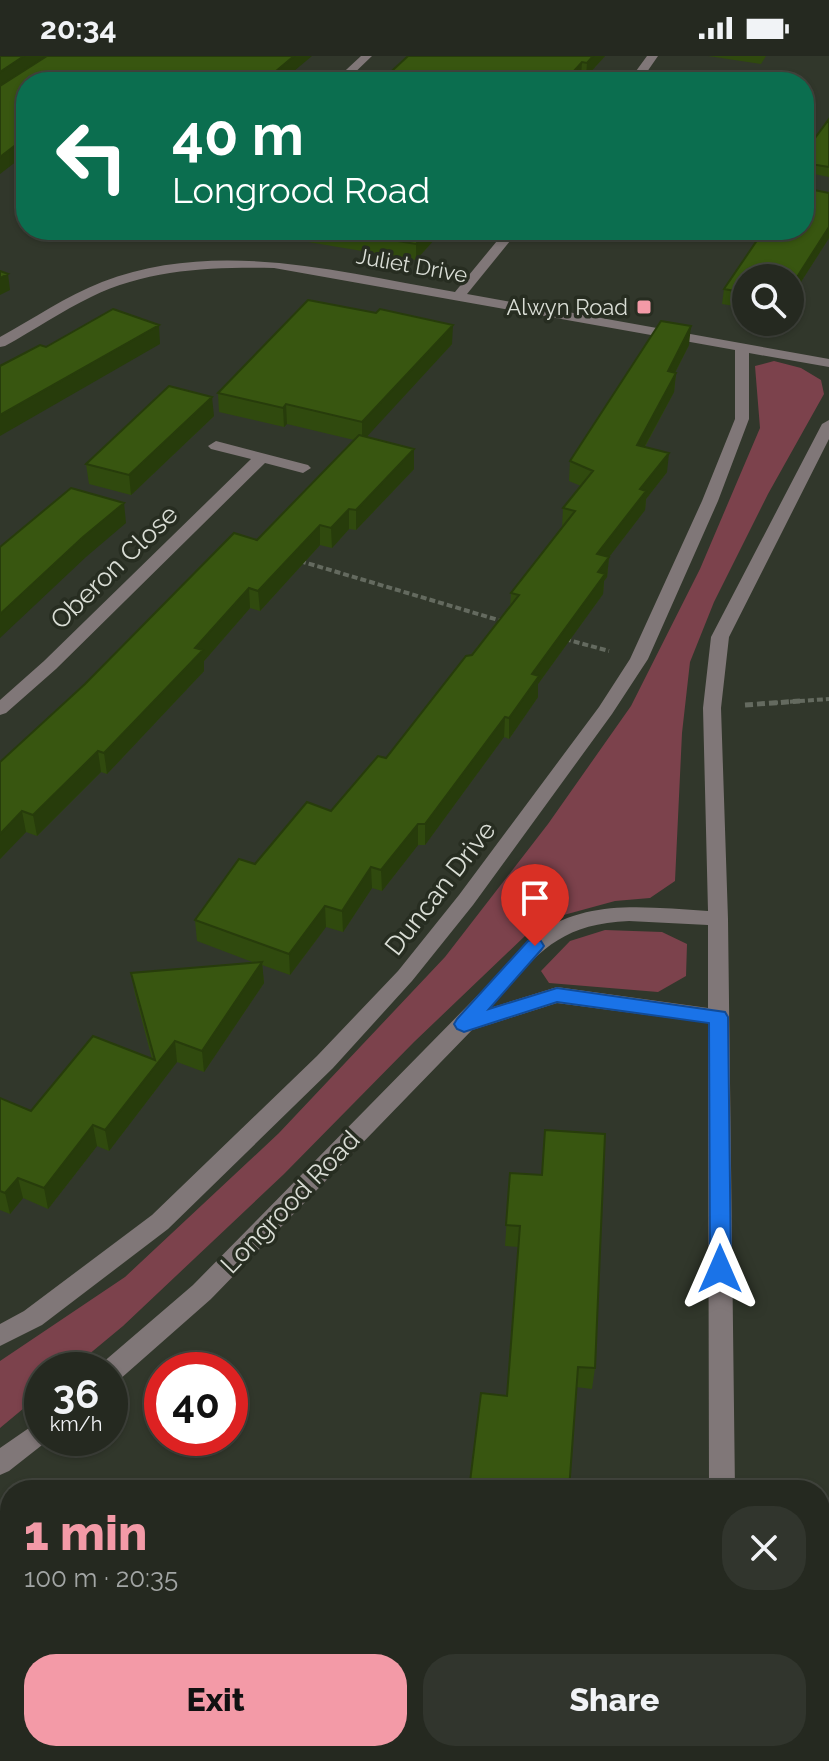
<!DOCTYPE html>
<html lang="en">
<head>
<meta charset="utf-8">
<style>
  :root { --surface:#252920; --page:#31352d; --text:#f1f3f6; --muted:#a3a6a5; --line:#42453e; --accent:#f39aa7 }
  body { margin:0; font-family:Raleway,sans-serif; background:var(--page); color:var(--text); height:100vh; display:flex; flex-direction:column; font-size:30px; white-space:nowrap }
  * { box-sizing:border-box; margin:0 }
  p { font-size:26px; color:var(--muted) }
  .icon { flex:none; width:44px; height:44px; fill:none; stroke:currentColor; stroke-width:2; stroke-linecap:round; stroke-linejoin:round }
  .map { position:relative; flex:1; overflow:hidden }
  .drawer { position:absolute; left:0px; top:1424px; width:830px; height:282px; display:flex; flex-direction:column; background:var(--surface); border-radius:32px 32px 0 0; box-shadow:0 2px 6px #0004,0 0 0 2px var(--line) }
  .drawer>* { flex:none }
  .hud { position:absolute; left:16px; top:16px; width:798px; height:168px; border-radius:32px; box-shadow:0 2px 6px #0004,0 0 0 2px var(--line); background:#0b6e4f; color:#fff; overflow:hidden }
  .controls { position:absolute; left:732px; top:208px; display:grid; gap:16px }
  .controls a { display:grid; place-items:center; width:72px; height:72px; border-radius:50%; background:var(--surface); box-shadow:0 2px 6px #0004,0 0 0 2px var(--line); font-size:40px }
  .speed { position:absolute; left:24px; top:1296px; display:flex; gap:16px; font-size:40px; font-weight:700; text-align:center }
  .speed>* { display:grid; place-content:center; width:104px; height:104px; border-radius:50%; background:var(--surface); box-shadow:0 2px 6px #0004,0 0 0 2px var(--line); line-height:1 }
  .speed small { font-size:20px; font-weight:400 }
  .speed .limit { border:12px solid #d22; background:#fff; color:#111 }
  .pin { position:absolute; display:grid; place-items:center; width:68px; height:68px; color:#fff; margin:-82px -34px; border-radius:50% 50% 50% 0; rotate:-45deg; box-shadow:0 0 8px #0007 }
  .pin .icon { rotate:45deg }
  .me { position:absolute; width:88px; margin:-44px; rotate:0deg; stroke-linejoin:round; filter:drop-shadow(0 0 6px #0008) }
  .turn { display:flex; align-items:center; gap:28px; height:168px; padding:0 24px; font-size:36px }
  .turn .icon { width:104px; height:104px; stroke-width:2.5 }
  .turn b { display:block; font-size:56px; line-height:68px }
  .round { display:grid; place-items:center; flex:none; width:84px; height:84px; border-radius:32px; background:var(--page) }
  .head { display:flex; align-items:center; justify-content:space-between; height:136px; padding:0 24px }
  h1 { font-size:48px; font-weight:800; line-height:60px; color:var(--accent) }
  .cta { display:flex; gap:16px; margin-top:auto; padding:16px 24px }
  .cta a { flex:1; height:92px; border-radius:32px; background:var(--accent); color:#111; font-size:32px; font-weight:800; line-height:92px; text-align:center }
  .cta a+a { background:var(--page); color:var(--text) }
  .status { display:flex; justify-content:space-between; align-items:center; height:56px; padding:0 40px; background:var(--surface); direction:ltr }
  .status svg { height:22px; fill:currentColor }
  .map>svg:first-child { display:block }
  .green { fill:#7c424c }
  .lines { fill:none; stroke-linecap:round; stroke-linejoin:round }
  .path-far1 { stroke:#646a5f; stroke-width:4; stroke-dasharray:6 3; stroke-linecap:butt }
  .path { stroke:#646a5f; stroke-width:5; stroke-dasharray:8 4; stroke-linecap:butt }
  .minor { fill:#807778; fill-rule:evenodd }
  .wall { fill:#304a0e }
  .shaded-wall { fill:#273c0b }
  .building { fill:#385610; stroke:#273c0b; stroke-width:2 }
  .route { fill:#1a73e8; stroke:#114b97; stroke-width:2 }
  .poi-dot { fill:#f39aa7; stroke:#272d21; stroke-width:3 }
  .labels { text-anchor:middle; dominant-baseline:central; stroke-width:7; stroke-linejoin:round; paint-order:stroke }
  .far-street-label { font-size:22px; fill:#d9ddd5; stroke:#272d21 }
  .far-poi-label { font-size:22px; fill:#d9ddd5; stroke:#272d21; text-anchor:end }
  .street-label { font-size:26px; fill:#d9ddd5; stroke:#272d21 }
</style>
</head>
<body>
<div class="status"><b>20:34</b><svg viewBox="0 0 49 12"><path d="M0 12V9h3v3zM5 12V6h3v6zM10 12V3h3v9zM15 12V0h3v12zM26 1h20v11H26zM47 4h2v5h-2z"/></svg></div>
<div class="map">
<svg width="829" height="1705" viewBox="0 0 829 1705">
  <rect width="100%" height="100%" fill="#31372b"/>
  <path class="green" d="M 774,305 L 801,312 L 821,324 L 824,338 L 768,438 L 714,546 L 690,606 L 682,677 L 675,825 L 650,842 L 615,845 L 560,860 L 526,879 L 414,986 L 284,1118 L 123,1270 L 70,1314 L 42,1314 L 42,1337 L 0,1372 L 0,1305 L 125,1221 L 279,1077 L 445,901 L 548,768 L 631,650 L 700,513 L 760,372 L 755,310 Z
    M 605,874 L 662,876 L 687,888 L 686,920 L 658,936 L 549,927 L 541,915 L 570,885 Z"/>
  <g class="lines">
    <path class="path-far1" d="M 300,505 L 505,566
      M 565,583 L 609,595
      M 772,647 L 829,643"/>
    <path class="path" d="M 745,649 L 800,645"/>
    <path class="minor" d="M 361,0 L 372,0 L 345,26 L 333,26 Z
      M 647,0 L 658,0 L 640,26 L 628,26 Z
      M 506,174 L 519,174 L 467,238 L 829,303 L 829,311 L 749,297 L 749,363 L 718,445 L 648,603 L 612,658 L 473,849 L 412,925 L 333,1012 L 168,1173 L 42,1269 L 0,1290 L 0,1268 L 24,1255 L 152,1159 L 317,1000 L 398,915 L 459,839 L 599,651 L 630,603 L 702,445 L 735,363 L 735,294 L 274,212 C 212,211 148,213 91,241 C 62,255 34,274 5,290 L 0,291 L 0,281 C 33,263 66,240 102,226 C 217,182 339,216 455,236 Z
      M 829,364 L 829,383 L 729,581 L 721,652 L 728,863 L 735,1434 L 709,1434 L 708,967 L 557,947 L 472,974 L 211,1243 L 119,1324 L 110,1327 L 110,1314 L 98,1314 L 101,1308 L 193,1229 L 539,877 C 590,842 649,852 708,855 L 703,652 L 711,581 L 822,368 ZM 629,865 L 708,869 L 708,952 L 557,931 L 490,952 C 535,900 556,868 629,865 Z
      M 216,385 L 308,409 L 311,412 L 303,417 L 265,407 L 56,613 L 6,657 L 0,659 L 0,644 L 44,605 L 251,403 L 211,393 L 208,390 Z
      M 42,1363 L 42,1382 L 51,1382 L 9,1415 L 0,1419 L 0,1392 Z
      M 709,1696 L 739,1696 L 739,1705 L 709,1705 Z"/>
  </g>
  <path class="wall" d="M 408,0 L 605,0 L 586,21 Z
    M 708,0 L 766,0 L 761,8 Z
    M 829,63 L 829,121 L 804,116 L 804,97 Z
    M 804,132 L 829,137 L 829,182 L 790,243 L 790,222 L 746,222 L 746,252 L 722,248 L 724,233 L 760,180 L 768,182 L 773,174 L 804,174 Z
    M 277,174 L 443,174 L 416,204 L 278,181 Z
    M 452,288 L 366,381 L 414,413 L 356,474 L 349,473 L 332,492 L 320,489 L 260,555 L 250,552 L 204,605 L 204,615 L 107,718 L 101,716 L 37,780 L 26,776 L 0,803 L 0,706 L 257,484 L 354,384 L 287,368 L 284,371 L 219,356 L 218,337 Z
    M 689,289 L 675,317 L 676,317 L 674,336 L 645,391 L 667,416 L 646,443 L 645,454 L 609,501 L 607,521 L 604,525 L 603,538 L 538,628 L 538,641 L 509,683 L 504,681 L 425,789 L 418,789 L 382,835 L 372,832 L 343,876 L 326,871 L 290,919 L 262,909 L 264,927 L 204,1016 L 177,1006 L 109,1095 L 97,1090 L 48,1153 L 23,1142 L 10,1158 L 0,1154 L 0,1042 L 31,1055 L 152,1003 L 135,938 L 131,917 L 255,907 L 197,885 L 195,864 L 255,808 L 331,755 L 386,702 L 510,551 L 511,537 L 562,472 L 563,452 L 581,430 L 569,425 L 570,405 Z
    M 214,360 L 131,439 L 89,428 L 86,408 Z
    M 510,1117 L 595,1312 L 592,1333 L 576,1331 L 507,1340 L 519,1191 L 505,1190 Z"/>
  <path class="shaded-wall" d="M 24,0 L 48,0 L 0,31 L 0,16 Z
    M 294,0 L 312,0 L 281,26 L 263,26 Z
    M 593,0 L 605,0 L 586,21 L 587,7 Z
    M 582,6 L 581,20 L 576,26 L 564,26 Z
    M 26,81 L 26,98 L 0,118 L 0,101 Z
    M 829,171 L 829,182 L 790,243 L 790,232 Z
    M 429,174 L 443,174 L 416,204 L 416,188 Z
    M 8,218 L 10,234 L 0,239 L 0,222 Z
    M 159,269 L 160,288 L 0,380 L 0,359 Z
    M 453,269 L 452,288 L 362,386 L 362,366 Z
    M 691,270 L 689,289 L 666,334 L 668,315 Z
    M 676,317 L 674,336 L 635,408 L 637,389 Z
    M 212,341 L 214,360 L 131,439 L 129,419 Z
    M 286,348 L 287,368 L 284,371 L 283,352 Z
    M 414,393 L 414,413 L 356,474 L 356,454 Z
    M 669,397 L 667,416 L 646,443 L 645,454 L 596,518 L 597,498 L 640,433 Z
    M 124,447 L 126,467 L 86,501 L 0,582 L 0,558 L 83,481 Z
    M 349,453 L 349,473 L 332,492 L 331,472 Z
    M 320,469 L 320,489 L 260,555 L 258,535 Z
    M 609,501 L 607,521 L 604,525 L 603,538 L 538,628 L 538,641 L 509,683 L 509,662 L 532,618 Z
    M 249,532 L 250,552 L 204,605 L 204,615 L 107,718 L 104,697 L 195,592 Z
    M 505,661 L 504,681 L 425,789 L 425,768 Z
    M 98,695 L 101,716 L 37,780 L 33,759 Z
    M 22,755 L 26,776 L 0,803 L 0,778 Z
    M 418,768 L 418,789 L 382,835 L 381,814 Z
    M 371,811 L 372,832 L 343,876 L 342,855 Z
    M 325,850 L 326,871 L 290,919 L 289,898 Z
    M 262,906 L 264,927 L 204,1016 L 202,995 Z
    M 175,985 L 177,1006 L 109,1095 L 105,1074 Z
    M 93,1069 L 97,1090 L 48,1153 L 44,1132 Z
    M 18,1122 L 23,1142 L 10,1158 L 5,1137 Z"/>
  <path class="building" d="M 0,0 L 24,0 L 0,16 Z
    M 47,0 L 294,0 L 263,26 L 26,26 L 26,81 L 0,101 L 0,30 Z
    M 408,0 L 593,0 L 587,7 L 582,6 L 564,26 L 380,26 Z
    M 829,63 L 829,111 L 804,107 L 804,97 Z
    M 804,132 L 829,137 L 829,171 L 790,232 L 790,222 L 746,222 L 746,237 L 724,233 L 760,180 L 768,182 L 773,174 L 804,174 Z
    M 330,174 L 429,174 L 416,188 Z
    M 0,215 L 8,218 L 0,222 Z
    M 308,244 L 376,257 L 380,253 L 453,269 L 362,366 L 286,348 L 283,352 L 218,337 Z
    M 113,253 L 159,269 L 0,359 L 0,310 L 40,289 L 46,291 Z
    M 661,265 L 691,270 L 668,315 L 676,317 L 637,389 L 669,397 L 640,433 L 646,435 L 597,498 L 609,501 L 598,516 L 605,518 L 532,618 L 539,620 L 509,662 L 505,661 L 425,768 L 418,768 L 381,814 L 371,811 L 342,855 L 325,850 L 289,898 L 195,864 L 239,803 L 255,808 L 307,746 L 331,755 L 378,700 L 386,702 L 466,600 L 472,599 L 519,539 L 511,537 L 575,455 L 563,452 L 593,415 L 570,405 Z
    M 169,330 L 212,341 L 129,419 L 86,408 Z
    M 359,379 L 414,393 L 356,454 L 349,453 L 331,472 L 320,469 L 258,535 L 249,532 L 195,592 L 203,594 L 104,697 L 98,695 L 33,759 L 22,755 L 0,778 L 0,706 L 85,628 L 234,477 L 257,484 Z
    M 71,432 L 124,447 L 83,481 L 0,558 L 0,491 Z
    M 262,906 L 202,995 L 175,985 L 105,1074 L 93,1069 L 44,1132 L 18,1122 L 5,1137 L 0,1135 L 0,1042 L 31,1055 L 93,980 L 155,1004 L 131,917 Z
    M 545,1074 L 605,1078 L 595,1312 L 578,1311 L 569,1434 L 469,1434 L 481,1337 L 507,1340 L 520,1170 L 506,1169 L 510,1117 L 542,1119 Z
    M 478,1696 L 557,1696 L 557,1703 L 564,1705 L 477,1705 Z"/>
  <path class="route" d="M 535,883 L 541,885 L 544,890 L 541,894 L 489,953 L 557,932 L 725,956 L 728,961 L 731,1213 L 728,1220 L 720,1222 L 713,1220 L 710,1213 L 709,967 L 557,946 L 464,976 L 457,973 L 454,968 L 457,963 L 528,885 Z"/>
  <rect class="poi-dot" x="636" y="243" width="16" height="16" rx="4"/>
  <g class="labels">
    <g class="far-street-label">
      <text transform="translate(412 209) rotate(10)">Juliet Drive</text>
    </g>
    <g class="far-poi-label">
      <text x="628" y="251">Alwyn Road</text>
    </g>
    <g class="street-label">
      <text transform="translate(114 511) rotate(-44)">Oberon Close</text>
      <text transform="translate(440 832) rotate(-52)">Duncan Drive</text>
      <text transform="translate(290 1146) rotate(-46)">Longrood Road</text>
    </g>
  </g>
</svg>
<div class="controls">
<a><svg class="icon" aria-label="search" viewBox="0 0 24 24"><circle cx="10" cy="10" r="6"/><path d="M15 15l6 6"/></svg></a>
</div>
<div class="speed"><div>36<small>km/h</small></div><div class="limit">40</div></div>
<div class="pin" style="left:535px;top:890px;background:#d93025"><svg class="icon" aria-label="arrive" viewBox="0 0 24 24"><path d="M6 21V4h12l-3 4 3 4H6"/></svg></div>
<svg class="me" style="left:720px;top:1213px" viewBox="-20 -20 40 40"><path d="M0-17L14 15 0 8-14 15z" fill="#1a73e8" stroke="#fff" stroke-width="4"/></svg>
<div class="hud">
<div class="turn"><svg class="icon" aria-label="left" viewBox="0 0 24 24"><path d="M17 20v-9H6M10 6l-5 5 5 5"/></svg><div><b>40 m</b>Longrood Road</div></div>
</div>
<section class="drawer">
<div class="head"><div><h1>1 min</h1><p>100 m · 20:35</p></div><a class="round"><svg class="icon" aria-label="close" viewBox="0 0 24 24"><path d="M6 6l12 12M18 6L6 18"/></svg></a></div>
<div class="cta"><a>Exit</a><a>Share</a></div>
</section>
</div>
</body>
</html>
